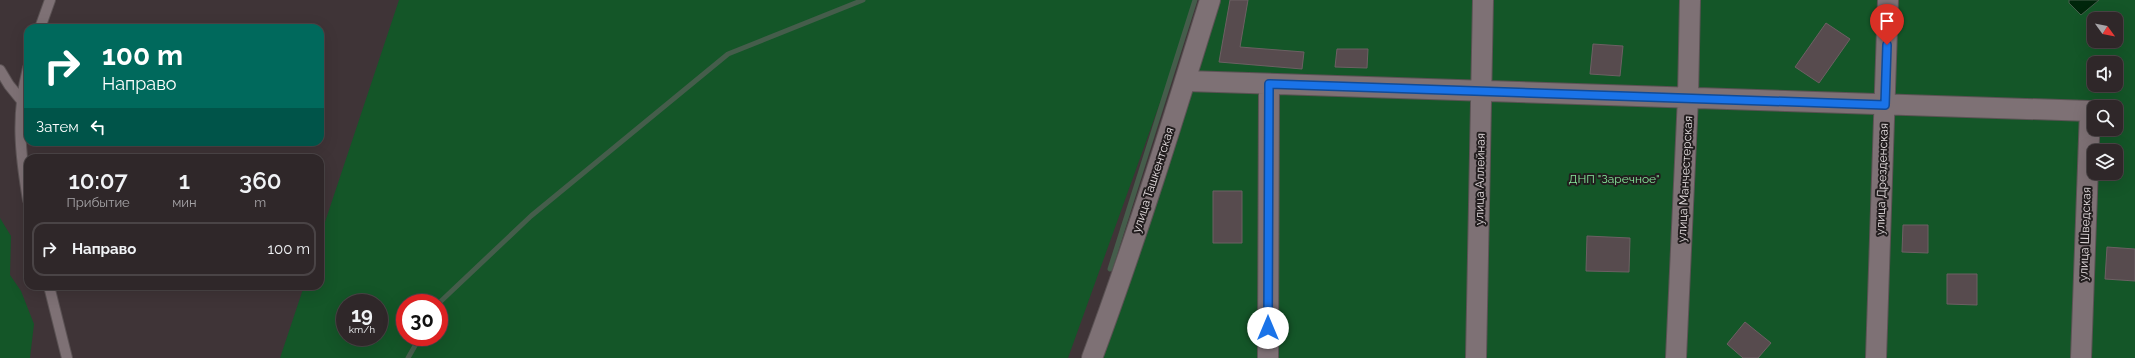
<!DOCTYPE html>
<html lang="ru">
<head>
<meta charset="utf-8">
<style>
  :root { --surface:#2f2729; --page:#372f31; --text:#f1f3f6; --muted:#a7a5a8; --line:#4a4446 }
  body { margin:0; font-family:Raleway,sans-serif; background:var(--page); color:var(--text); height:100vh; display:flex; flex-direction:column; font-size:15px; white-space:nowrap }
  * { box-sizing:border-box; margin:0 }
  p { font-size:13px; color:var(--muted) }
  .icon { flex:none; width:22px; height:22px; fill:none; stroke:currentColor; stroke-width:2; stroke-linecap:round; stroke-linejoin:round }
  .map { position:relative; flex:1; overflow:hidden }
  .side { position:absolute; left:24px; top:154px; width:300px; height:136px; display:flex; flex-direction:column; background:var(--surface); border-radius:12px; box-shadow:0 4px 16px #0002,0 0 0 1px var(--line) }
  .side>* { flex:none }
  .banner { position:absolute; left:24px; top:24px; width:300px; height:122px; border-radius:12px; box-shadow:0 4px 16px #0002,0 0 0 1px var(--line); background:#00695c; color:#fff; overflow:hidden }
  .needle { width:26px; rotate:123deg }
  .controls { position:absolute; left:2087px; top:12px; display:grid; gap:8px }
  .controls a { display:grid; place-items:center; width:36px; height:36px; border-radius:8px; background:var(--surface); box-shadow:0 4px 16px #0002,0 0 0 1px var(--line); font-size:20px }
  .speed { position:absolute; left:336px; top:294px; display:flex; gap:8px; font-size:20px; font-weight:700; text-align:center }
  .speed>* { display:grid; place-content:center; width:52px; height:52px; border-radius:50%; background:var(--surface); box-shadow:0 4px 16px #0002,0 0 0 1px var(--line); line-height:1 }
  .speed small { font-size:10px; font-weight:400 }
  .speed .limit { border:6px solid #d22; background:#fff; color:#111 }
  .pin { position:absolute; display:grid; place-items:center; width:34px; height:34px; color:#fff; margin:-41px -17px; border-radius:50% 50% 50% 0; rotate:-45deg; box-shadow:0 0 4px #0007 }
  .pin .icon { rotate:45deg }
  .me { position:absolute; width:44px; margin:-22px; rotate:0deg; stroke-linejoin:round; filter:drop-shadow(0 0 3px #0008) }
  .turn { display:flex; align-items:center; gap:14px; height:84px; padding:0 12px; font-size:18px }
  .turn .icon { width:52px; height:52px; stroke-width:2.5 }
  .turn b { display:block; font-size:28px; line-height:34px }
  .then { display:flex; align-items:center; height:38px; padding:0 12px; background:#0003; gap:8px; font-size:15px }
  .eta { display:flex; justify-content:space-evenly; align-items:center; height:68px; text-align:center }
  .eta b { font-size:24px; font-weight:600; line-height:28px }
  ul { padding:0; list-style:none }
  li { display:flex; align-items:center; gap:12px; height:54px; margin:0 8px 6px; padding:0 4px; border:2px solid var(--line); border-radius:12px }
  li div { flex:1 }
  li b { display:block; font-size:15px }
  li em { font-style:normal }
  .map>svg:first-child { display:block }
  .green { fill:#145628; fill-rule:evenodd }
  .water { fill:#00260b; stroke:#455d4b }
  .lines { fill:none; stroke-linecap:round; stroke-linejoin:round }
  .stream { stroke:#455d4b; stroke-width:5 }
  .building { fill:#574b4e; stroke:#6c6063 }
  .service-casing { stroke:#5b5254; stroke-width:12 }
  .minor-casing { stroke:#5b5254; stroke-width:22 }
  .service { stroke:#7e7175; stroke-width:10 }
  .minor { stroke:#7e7175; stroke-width:20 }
  .route-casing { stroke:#114b97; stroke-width:10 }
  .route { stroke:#1a73e8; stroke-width:7 }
  .labels { text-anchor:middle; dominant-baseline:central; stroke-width:4; stroke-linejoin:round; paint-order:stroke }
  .street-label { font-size:12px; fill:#e5dee0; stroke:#221d1e }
  .park-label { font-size:12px; fill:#87e79b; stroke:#221d1e }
</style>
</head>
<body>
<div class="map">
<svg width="2135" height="358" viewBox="0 0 2135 358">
  <rect width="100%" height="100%" fill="#3f3437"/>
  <path class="green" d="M 399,0 L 1197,0 L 1068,358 L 280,358 L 304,286 L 320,286 L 320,237 ZM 345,303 L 379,303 L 379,337 L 345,337 ZM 405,303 L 439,303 L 439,337 L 405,337 Z
    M 1211,0 L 2069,0 L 2069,3 L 2081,15 L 2099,0 L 2135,0 L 2135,358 L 1092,358 ZM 2094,19 L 2116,19 L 2116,41 L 2094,41 ZM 2094,63 L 2116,63 L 2116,85 L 2094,85 ZM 2094,107 L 2116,107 L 2116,129 L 2094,129 ZM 2094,151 L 2116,151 L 2116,173 L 2094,173 Z
    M 0,218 L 11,236 L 10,275 L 21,291 L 34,324 L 30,358 L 0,358 Z"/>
  <path class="water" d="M 2069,0 L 2099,0 L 2081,15 L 2069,3 Z"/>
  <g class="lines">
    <path class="stream" d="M 1110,269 L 1195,0
      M 439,303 L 531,216 L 728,54 L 863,0
      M 408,358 L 420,337"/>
  </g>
  <path class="building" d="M 1230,0 L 1248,0 L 1240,47 L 1304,52 L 1302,69 L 1219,62 Z
    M 1826,23 L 1850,39 L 1819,83 L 1795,67 Z
    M 1593,44 L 1623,46 L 1620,76 L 1590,74 Z
    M 1337,49 L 1368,49 L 1367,68 L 1335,67 Z
    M 1213,191 L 1242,191 L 1242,243 L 1213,243 Z
    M 1903,225 L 1928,225 L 1928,253 L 1902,252 Z
    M 1587,236 L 1630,238 L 1629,272 L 1586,271 Z
    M 2107,247 L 2135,249 L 2135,281 L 2105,279 Z
    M 1947,274 L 1977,274 L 1977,305 L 1947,304 Z
    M 1745,322 L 1771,343 L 1758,358 L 1743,358 L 1727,344 Z"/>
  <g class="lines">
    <defs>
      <path id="service" d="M 40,28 L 50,0
        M 28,68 C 16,115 20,153 28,200
        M 0,70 L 9,85 L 22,101
        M 49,286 L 67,358"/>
      <path id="minor" d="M 1186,81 L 2090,111 L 2081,358
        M 1092,358 C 1136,240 1173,120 1210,0
        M 1268,358 L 1269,84
        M 1476,358 L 1483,0
        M 1676,358 L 1688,97 L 1690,0
        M 1876,358 L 1888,0"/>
    </defs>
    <use href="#service" class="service-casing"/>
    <use href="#minor" class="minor-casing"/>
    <use href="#service" class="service"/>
    <use href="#minor" class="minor"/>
  </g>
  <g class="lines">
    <defs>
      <path id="route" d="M 1268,328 L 1269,84 L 1885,105 L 1887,45"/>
    </defs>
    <use href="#route" class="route-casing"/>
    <use href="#route" class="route"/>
  </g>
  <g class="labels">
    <g class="street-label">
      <text transform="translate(1480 179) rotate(-89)">улица Аллейная</text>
      <text transform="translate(1685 179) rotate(-87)">улица Манчестерская</text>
      <text transform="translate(1882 179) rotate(-88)">улица Дрезденская</text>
      <text transform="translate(1153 180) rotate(-72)">улица Ташкентская</text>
      <text transform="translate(2085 234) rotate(-88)">улица Шведская</text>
    </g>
    <g class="park-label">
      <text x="1614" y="179">ДНП "Заречное"</text>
    </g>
  </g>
</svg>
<div class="controls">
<a><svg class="needle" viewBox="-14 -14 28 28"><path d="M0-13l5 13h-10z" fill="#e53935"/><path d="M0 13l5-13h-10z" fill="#a7a5a8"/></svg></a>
<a><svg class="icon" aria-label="sound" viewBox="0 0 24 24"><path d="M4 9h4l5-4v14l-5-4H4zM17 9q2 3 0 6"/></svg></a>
<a><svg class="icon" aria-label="search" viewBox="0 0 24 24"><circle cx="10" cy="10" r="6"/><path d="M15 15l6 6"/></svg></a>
<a><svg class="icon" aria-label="layers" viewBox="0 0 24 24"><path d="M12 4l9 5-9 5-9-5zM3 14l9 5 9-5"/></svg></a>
</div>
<div class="speed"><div>19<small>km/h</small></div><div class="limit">30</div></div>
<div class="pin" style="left:1887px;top:45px;background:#d93025"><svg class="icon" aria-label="arrive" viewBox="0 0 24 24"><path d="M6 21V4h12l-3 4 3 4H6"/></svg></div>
<svg class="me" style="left:1268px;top:328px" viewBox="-20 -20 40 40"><circle r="19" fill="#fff"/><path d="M0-13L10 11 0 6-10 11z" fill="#1a73e8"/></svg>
<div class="banner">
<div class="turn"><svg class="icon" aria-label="right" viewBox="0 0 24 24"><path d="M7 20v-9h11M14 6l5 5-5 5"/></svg><div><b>100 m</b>Направо</div></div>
<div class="then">Затем<svg class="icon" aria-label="left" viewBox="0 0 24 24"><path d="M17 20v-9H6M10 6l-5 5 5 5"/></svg></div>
</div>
<section class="side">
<div class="eta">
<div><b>10:07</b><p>Прибытие</p></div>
<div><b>1</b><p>мин</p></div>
<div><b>360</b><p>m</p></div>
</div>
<ul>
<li><svg class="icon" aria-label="right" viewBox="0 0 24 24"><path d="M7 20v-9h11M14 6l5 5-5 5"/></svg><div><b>Направо</b></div><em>100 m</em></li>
</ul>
</section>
</div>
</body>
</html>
